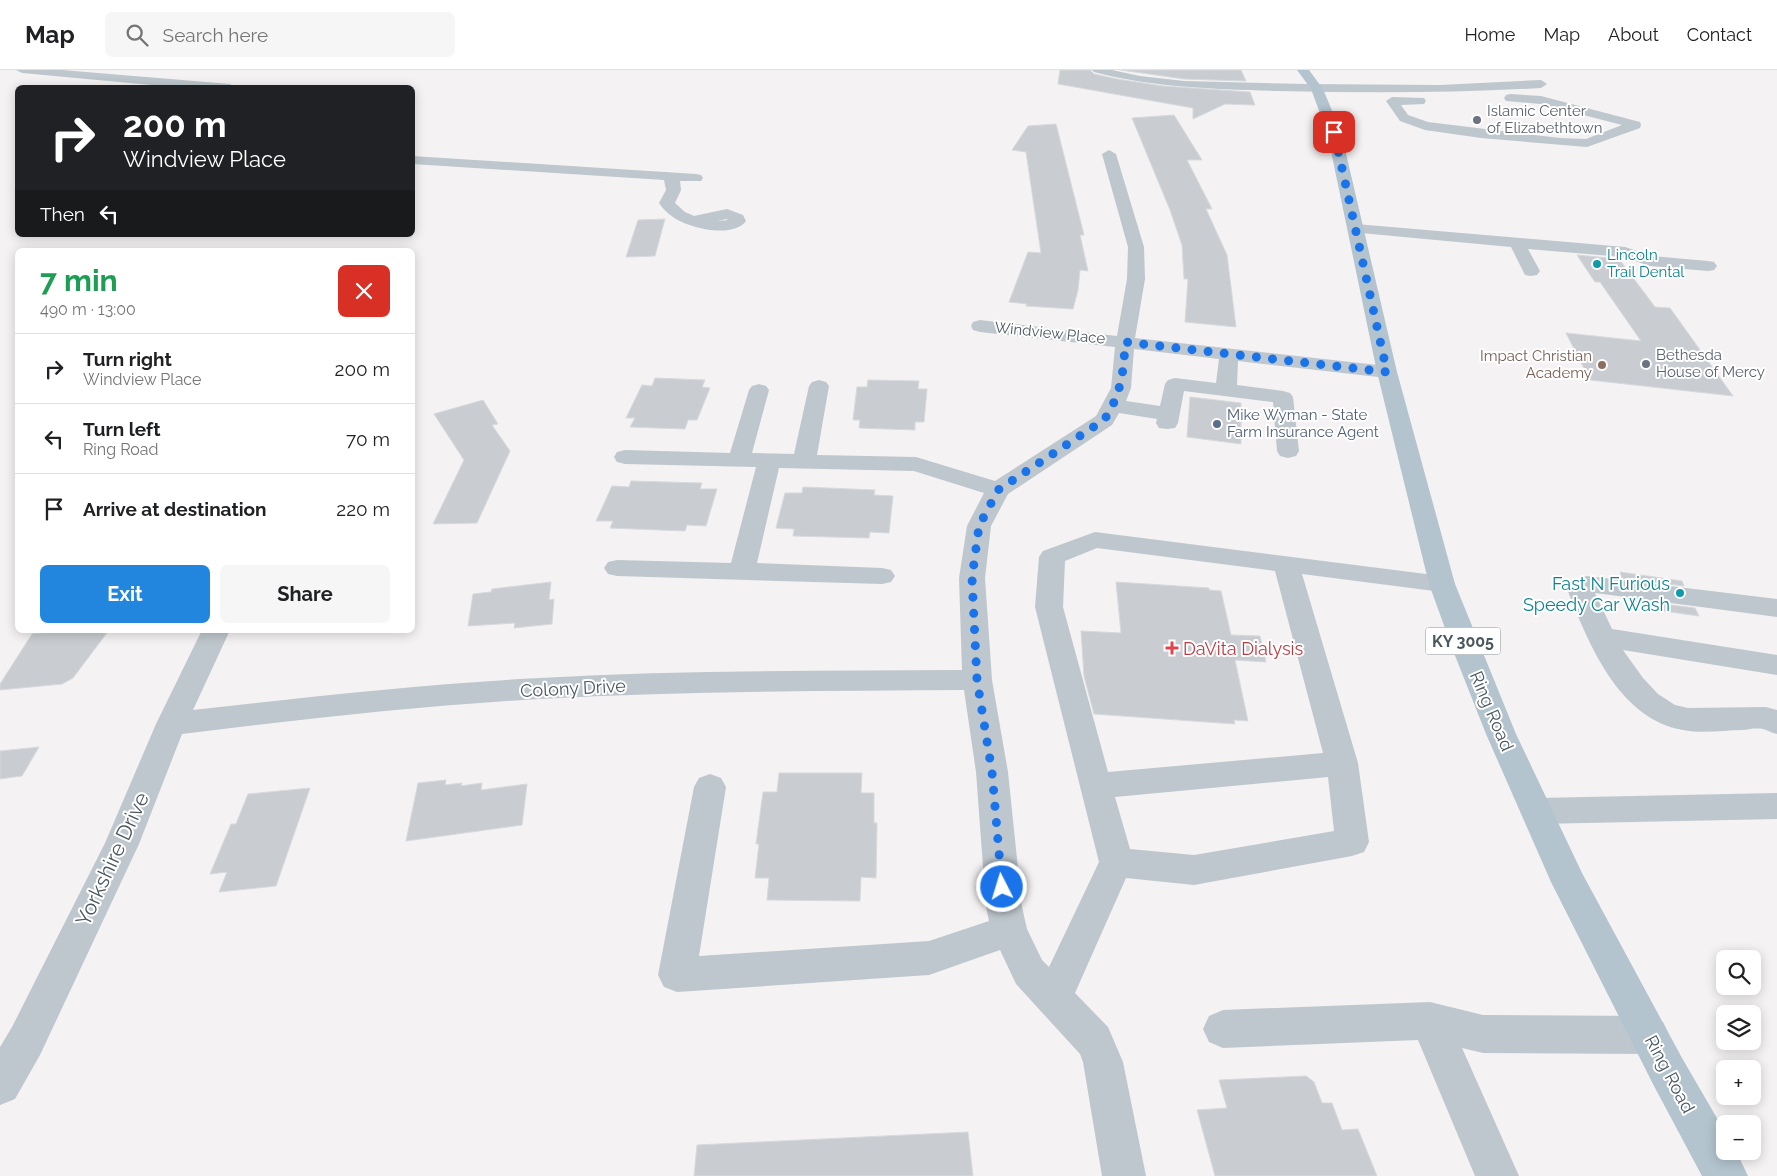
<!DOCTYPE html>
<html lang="en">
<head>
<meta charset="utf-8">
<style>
  :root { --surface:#fff; --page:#f6f6f6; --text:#202124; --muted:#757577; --line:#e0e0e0; --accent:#2285de }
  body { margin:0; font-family:Raleway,sans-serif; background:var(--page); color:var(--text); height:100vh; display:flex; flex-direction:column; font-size:19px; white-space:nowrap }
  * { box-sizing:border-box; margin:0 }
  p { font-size:16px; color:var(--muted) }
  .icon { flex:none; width:28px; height:28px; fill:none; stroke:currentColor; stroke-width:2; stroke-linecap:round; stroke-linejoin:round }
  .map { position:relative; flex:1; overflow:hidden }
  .details { position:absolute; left:15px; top:178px; width:400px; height:385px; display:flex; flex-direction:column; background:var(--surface); border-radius:8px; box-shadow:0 2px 12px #0003 }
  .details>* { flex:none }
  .guide { position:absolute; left:15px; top:15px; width:400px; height:152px; border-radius:8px; box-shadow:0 2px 12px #0003; background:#202124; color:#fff; overflow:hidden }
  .tools { position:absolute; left:1716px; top:880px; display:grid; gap:10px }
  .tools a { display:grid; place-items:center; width:45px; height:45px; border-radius:8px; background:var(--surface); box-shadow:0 2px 12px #0003; font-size:25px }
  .pin { position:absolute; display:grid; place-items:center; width:42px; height:42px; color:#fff; margin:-21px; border-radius:10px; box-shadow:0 2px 8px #0006 }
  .me { position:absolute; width:55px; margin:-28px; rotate:355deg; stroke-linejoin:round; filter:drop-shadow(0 0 4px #0008) }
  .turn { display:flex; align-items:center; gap:18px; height:105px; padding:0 25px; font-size:22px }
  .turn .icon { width:65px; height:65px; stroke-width:2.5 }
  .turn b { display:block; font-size:35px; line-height:42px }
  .then { display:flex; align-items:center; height:48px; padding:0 25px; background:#0003; gap:10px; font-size:19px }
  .round { display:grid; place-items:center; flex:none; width:52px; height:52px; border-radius:8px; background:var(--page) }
  .head { display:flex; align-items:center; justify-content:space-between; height:85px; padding:0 25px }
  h1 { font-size:30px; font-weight:700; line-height:38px; color:#1e9e55 }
  .primary-button { display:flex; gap:10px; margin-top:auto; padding:10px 25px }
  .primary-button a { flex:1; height:58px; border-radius:8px; background:var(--accent); color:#fff; font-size:20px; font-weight:700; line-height:58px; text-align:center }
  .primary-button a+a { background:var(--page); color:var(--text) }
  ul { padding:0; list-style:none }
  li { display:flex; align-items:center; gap:15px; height:70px; padding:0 25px; border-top:1px solid var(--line) }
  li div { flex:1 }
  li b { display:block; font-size:19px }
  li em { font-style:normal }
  header { display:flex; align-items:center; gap:30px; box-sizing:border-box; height:70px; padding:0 25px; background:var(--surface); border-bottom:1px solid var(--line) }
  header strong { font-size:24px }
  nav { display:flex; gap:28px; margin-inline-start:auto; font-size:18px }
  .search { width:350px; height:45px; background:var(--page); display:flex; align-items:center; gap:12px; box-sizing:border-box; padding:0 18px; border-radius:8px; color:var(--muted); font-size:19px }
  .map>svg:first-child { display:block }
  .building { fill:#c9cdd1; stroke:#d6d9dd }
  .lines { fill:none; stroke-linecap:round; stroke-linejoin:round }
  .minor { fill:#bec7cd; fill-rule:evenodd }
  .major { fill:#b3c4cf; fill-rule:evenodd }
  .route { stroke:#1a73e8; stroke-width:9; stroke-dasharray:0 16.2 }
  .worship-dot { fill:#6b7280; stroke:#fff; stroke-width:2 }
  .culture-dot { fill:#0f9aa8; stroke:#fff; stroke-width:2 }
  .education-dot { fill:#8d6e63; stroke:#fff; stroke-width:2 }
  .service-dot { fill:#5c6f8a; stroke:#fff; stroke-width:2 }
  .health-dot { fill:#e0444e; stroke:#fff; stroke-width:2 }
  .labels { text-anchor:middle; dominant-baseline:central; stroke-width:4; stroke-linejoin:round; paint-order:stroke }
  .far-worship-label { font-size:15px; fill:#5b616d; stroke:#fff; text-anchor:start }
  .far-culture-label { font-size:15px; fill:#0d838f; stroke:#fff; text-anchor:start }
  .far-street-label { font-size:15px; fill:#4a575f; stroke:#fff }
  .far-education-label { font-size:15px; fill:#785e54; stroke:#fff; text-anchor:end }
  .far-service-label { font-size:15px; fill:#4e5e75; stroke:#fff; text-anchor:start }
  .shield { fill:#fff; stroke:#80898f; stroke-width:1 }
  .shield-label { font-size:16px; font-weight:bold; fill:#4a575f }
  .culture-label { font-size:18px; fill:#0d838f; stroke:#fff; text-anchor:end }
  .health-label { font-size:18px; fill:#be3a42; stroke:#fff; text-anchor:start }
  .street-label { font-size:18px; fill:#4a575f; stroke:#fff }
  .near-street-label { font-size:21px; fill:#4a575f; stroke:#fff }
</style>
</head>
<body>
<header>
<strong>Map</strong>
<div class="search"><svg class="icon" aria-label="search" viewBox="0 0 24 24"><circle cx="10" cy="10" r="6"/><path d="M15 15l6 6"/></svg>Search here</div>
<nav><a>Home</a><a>Map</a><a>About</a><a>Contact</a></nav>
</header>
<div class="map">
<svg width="1777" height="1106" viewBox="0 0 1777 1106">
  <rect width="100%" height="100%" fill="#f4f2f2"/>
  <path class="building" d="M 1060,0 L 1090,0 L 1094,4 L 1117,9 L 1163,16 L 1250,22 L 1255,35 L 1225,34 L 1193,49 L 1193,38 L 1058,14 Z
    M 1121,0 L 1241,0 L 1246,11 L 1184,9 Z
    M 1174,45 L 1202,90 L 1187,90 L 1209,133 L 1212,139 L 1206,139 L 1227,185 L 1236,257 L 1185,252 L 1188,209 L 1184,209 L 1182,175 L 1170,140 L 1132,48 Z
    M 1056,54 L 1084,165 L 1080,165 L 1088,201 L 1080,200 L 1078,220 L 1073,239 L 1026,236 L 1027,234 L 1009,232 L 1028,182 L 1041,183 L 1026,82 L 1012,80 L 1028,56 Z
    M 665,149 L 655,186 L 626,187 L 638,150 Z
    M 1577,185 L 1619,189 L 1655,237 L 1670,238 L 1733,326 L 1590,310 L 1566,263 L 1641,271 L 1600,212 L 1595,212 Z
    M 655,308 L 705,310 L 702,317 L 710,318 L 697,350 L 688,350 L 685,359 L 630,357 L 635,348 L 626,348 L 642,315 L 652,316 Z
    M 868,310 L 919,311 L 918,319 L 927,319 L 924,352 L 915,352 L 915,360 L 859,358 L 860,350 L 853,350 L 857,317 L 867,317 Z
    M 1190,327 L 1241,333 L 1241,374 L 1187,367 Z
    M 483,330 L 498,354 L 492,355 L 510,381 L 477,453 L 433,454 L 464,390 L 434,344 Z
    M 631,411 L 702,413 L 700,419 L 717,419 L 706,456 L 687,455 L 685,461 L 610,458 L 613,451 L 596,451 L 612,416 L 629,417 Z
    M 803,417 L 875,420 L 874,425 L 893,426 L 889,463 L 870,462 L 869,468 L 793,466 L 794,459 L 776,458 L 785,423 L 802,423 Z
    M 1620,502 L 1682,511 L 1684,516 L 1622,508 Z
    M 551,512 L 549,530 L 554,529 L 552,554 L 514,558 L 515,553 L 468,556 L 473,524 L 491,522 L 492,519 Z
    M 1116,512 L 1209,518 L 1209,520 L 1221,521 L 1231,565 L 1260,566 L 1266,592 L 1235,590 L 1248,651 L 1234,650 L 1235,654 L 1094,644 L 1084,606 L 1081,561 L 1121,563 Z
    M 1632,530 L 1695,538 L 1699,546 L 1635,537 Z
    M 67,560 L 109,560 L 73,608 L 62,614 L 0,620 L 0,614 L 32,564 Z
    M 39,677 L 22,706 L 0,709 L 0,681 Z
    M 779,703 L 862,703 L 861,723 L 874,723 L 874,753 L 877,753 L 876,808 L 861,807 L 860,831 L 767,830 L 769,808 L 755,808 L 759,774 L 756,774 L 763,722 L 777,722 Z
    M 446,710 L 445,715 L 462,713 L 461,716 L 482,713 L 481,720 L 527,714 L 522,755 L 406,771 L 418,713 Z
    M 310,718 L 276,816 L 219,822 L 227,802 L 210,804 L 231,754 L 236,754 L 248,724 Z
    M 1306,1006 L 1314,1012 L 1322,1033 L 1332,1033 L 1342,1060 L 1358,1059 L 1377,1106 L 1215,1106 L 1197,1040 L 1227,1038 L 1219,1010 Z
    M 968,1062 L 973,1106 L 694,1106 L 697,1075 Z"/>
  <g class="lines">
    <path class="minor" d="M 16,0 L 62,0 L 230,14 L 236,18 L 184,18 L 22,3 Z
      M 1092,0 L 1112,0 L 1140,6 L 1184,11 L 1305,14 L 1440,15 L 1541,10 L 1547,14 L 1541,18 C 1454,23 1366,23 1279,21 C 1216,19 1155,18 1094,2 Z
      M 1510,24 L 1541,26 L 1640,52 L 1641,55 L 1640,58 L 1587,77 L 1481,68 L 1425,60 L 1400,51 L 1386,31 L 1392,27 L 1424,28 L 1426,31 L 1424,34 L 1401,35 L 1408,45 L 1428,52 L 1560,68 L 1586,69 L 1622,55 L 1541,34 L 1506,31 L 1504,28 L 1506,25 Z
      M 1109,80 L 1116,84 L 1144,177 L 1145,209 L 1135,268 L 1387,296 L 1394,298 L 1397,302 L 1394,306 L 1387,308 L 1238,291 L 1237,315 L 1283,321 L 1290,323 L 1293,327 L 1299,381 L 1296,386 L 1288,388 L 1280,386 L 1277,381 L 1273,332 L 1184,321 L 1178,353 L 1175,358 L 1167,359 L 1159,358 L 1156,353 L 1157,349 L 1119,343 L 1112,355 L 1008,424 L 991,456 L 985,508 L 992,610 L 1008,702 L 1022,837 L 1027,859 L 1042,890 L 1049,897 L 1099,792 L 1035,537 L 1039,487 L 1043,481 L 1095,462 L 1442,506 L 1451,508 L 1455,514 L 1451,520 L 1442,522 L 1302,504 L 1358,693 L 1369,772 L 1364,782 L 1352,786 L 1194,815 L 1126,808 L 1075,923 L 1108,957 L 1123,992 L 1146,1106 L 1102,1106 L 1083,992 L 1080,984 L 1016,914 L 1000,880 L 929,905 L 677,922 L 664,917 L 658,905 L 694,717 L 699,708 L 710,704 L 721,708 L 726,717 L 699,886 L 929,871 L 989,851 L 986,837 L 976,702 L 964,620 C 822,621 680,621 539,629 C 420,636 301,649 182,664 L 139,774 L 40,985 L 15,1029 L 0,1035 L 0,977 L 12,957 L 105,773 L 156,654 L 202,560 L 230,560 L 193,640 C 308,627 424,614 540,608 C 680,600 821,601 962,600 L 959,508 L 967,456 L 984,423 L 914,401 L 779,398 L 757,493 L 882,498 L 891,500 L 895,506 L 891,512 L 882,514 L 617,506 L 608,504 L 604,498 L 608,492 L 617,490 L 731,493 L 756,397 L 625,394 L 617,392 L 614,387 L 617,382 L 625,380 L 730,383 L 749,320 L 752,316 L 759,314 L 766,316 L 769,320 L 752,383 L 794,384 L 809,316 L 812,312 L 819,310 L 826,312 L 829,316 L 817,385 L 916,387 L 995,411 L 1096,346 L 1111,318 L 1115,277 L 980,262 L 973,260 L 971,256 L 973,252 L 980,250 L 1117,266 L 1127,209 L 1128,177 L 1102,84 ZM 1134,279 L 1219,289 L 1216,313 L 1175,308 L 1168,310 L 1165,314 L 1160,336 L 1126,331 L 1131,318 ZM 1097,478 L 1275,501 L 1323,683 L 1108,702 L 1063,537 L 1065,491 ZM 1328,707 L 1334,761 L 1194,785 L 1130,779 L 1115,727 Z
      M 412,86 L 696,104 L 701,105 L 703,108 L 701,111 L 680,111 L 681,120 L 675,133 L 685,142 L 694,146 L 727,139 L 743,145 L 746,151 C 733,169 688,158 673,147 C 667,143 663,139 659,133 L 666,120 L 664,110 L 412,94 ZM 726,149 L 728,150 L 717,151 Z
      M 1356,154 L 1625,177 L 1652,186 L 1708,191 L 1714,192 L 1717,196 L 1714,200 L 1708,201 L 1650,196 L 1623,187 L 1528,179 L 1540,201 L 1537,205 L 1531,206 L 1525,205 L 1511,177 L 1350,162 L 1348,159 L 1350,156 Z
      M 1587,506 L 1777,529 L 1777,547 L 1595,523 L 1612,559 L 1777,585 L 1777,605 L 1623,580 L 1643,608 L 1658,624 L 1675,635 L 1688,638 L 1766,637 L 1777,640 L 1777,664 C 1772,663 1767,660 1763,659 C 1757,658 1749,659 1744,660 C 1724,660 1702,664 1683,660 C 1618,649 1588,572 1567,519 C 1572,511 1578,508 1587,506 Z
      M 1777,723 L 1777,749 L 1537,754 L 1525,750 L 1521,741 L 1525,732 L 1537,728 Z
      M 1430,932 L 1483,945 L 1649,946 L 1663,952 L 1669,965 L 1663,978 L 1649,984 L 1483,983 L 1462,978 L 1519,1106 L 1475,1106 L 1418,970 L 1223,978 L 1209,972 L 1203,959 L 1209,946 L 1223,940 Z"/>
    <path class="major" d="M 1297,0 L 1309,0 L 1323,19 L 1341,62 L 1397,302 L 1455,514 L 1516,664 L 1582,803 L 1682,988 L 1725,1062 L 1725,1081 L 1736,1081 L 1748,1106 L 1702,1106 L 1654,1016 L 1551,812 L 1486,664 L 1454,583 L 1429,514 L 1377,302 L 1327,62 L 1311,19 Z"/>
  </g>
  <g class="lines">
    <path class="route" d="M 1002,817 L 992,702 L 977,610 L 972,508 L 979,456 L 998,420 L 1104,350 C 1121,325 1124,301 1125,272 L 1387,302 L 1334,62"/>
  </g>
  <g class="worship-dot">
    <circle cx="1477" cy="50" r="5"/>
    <circle cx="1646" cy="294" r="5"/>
  </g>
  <g class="culture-dot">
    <circle cx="1597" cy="194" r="5"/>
    <circle cx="1680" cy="523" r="5"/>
  </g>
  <circle class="education-dot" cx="1602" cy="295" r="5"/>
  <circle class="service-dot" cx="1217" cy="354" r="5"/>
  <path class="health-dot" d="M1169.5 570.5h5v5h5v5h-5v5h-5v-5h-5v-5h5z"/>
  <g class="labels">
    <g class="far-worship-label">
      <text x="1487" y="41">Islamic Center<tspan x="1487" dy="17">of Elizabethtown</tspan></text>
      <text x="1656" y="285">Bethesda<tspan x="1656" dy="17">House of Mercy</tspan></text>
    </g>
    <g class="far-culture-label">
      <text x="1607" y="185">Lincoln<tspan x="1607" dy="17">Trail Dental</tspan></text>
    </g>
    <g class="far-street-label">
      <text transform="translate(1050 263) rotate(6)">Windview Place</text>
    </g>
    <g class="far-education-label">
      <text x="1592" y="286">Impact Christian<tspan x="1592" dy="17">Academy</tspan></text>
    </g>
    <g class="far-service-label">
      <text x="1227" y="345">Mike Wyman - State<tspan x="1227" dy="17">Farm Insurance Agent</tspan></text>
    </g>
    <rect class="shield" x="1425.5" y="557.5" width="75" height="27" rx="4"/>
    <g class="shield-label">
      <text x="1463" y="571">KY 3005</text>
    </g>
    <g class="culture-label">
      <text x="1670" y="513">Fast N Furious<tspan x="1670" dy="21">Speedy Car Wash</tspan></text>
    </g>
    <g class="health-label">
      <text x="1183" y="578">DaVita Dialysis</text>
    </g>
    <g class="street-label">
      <text transform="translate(573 618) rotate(-3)">Colony Drive</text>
      <text transform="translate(1492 641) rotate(67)">Ring Road</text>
      <text transform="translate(1670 1004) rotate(62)">Ring Road</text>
    </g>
    <g class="near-street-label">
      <text transform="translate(112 789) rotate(-65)">Yorkshire Drive</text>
    </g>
  </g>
</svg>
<div class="tools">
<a><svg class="icon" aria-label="search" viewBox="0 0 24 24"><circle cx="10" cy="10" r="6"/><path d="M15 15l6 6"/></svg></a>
<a><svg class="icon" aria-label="layers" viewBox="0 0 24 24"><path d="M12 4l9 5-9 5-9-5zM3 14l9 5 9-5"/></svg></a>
<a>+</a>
<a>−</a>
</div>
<div class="pin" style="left:1334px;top:62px;background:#d93025"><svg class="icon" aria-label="arrive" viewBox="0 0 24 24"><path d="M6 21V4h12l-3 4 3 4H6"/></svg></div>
<svg class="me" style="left:1002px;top:817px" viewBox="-20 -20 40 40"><circle r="17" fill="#1a73e8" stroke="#fff" stroke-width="3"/><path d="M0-11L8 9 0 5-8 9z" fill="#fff"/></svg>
<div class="guide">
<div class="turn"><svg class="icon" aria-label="right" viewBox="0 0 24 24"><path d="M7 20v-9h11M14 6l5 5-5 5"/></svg><div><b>200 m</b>Windview Place</div></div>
<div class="then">Then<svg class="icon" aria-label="left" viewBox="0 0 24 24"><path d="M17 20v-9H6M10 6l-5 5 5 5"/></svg></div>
</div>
<section class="details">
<div class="head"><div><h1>7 min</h1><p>490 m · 13:00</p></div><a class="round" style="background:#d93025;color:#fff"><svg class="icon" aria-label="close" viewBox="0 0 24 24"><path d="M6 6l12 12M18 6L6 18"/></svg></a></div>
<ul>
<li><svg class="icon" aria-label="right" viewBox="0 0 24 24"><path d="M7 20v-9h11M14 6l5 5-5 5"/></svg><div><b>Turn right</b><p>Windview Place</p></div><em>200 m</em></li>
<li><svg class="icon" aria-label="left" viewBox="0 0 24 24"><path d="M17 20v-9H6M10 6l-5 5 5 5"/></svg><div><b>Turn left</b><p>Ring Road</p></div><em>70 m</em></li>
<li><svg class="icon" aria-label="arrive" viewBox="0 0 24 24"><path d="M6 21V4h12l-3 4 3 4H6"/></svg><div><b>Arrive at destination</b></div><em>220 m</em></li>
</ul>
<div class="primary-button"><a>Exit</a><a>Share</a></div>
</section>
</div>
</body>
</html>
